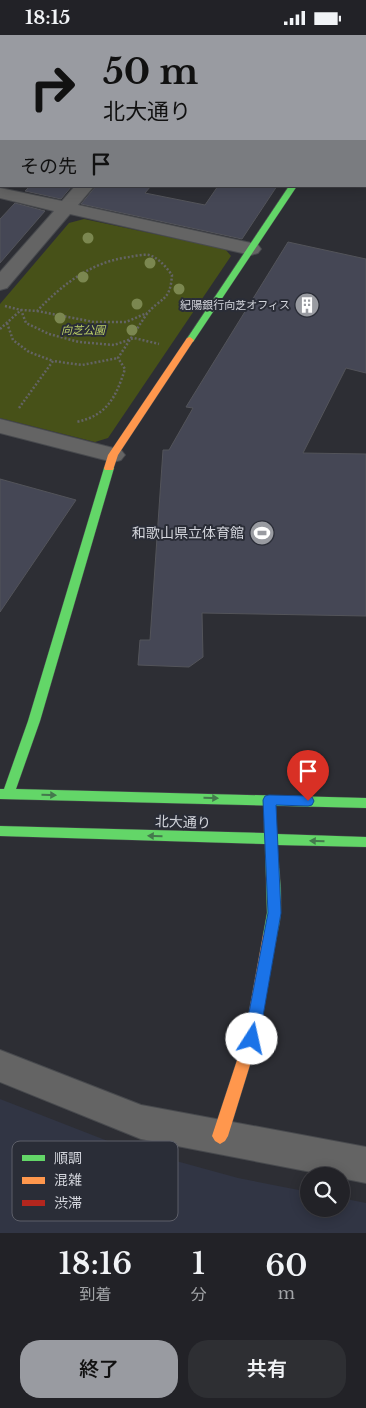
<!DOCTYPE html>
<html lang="ja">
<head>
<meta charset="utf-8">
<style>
  :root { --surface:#222227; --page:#2e2f33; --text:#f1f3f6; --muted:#a2a4a7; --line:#3f3f44; --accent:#999ba1 }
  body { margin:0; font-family:"Libre Baskerville","Noto Sans JP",serif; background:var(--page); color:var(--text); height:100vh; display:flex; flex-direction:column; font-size:19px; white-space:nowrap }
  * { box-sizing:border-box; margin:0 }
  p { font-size:16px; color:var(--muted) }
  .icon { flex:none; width:28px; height:28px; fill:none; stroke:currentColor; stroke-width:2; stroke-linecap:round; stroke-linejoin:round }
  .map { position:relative; height:1198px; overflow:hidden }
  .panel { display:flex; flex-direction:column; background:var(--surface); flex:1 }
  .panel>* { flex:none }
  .banner { position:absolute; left:0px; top:0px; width:366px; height:152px; box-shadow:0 2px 12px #0003,0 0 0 1px var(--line); background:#999ba1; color:#111; overflow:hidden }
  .buttons { position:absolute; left:300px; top:1132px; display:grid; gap:10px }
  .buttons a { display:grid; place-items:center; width:50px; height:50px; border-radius:50%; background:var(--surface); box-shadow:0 2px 12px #0003,0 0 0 1px var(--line); font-size:25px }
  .pin { position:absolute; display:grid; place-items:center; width:42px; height:42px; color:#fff; margin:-51px -21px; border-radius:50% 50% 50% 0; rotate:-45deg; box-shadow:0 0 5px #0007 }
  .pin .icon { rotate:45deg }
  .me { position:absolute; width:55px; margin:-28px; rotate:10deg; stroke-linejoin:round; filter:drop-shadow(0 0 4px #0008) }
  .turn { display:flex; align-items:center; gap:18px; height:105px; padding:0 20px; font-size:22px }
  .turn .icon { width:65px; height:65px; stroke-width:2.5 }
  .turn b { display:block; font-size:35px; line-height:42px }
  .then { display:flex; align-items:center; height:48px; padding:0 20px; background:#0003; gap:10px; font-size:19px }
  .eta { display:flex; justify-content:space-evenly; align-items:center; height:85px; text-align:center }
  .eta b { font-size:30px; font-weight:600; line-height:35px }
  .action { display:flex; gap:10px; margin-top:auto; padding:10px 20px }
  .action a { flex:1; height:58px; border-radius:20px; background:var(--accent); color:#111; font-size:20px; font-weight:600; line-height:58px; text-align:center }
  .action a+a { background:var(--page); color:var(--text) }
  .status { display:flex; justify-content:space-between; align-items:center; height:35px; padding:0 25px; background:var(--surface); direction:ltr }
  .status svg { height:14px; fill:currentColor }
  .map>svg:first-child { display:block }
  .built { fill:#313544 }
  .green { fill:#475118 }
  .building { fill:#454755; stroke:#53545a }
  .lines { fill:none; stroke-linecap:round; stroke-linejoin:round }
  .street-casing { stroke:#484a4e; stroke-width:2 }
  .fast-casing { stroke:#484a4e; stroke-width:1 }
  .slow-casing { stroke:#484a4e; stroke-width:1 }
  .jam-casing { stroke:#484a4e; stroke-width:1 }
  .path { stroke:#646465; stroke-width:2.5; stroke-dasharray:2 2; stroke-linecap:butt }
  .street { fill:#646464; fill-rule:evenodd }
  .fast { fill:#63d668; fill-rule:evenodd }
  .slow { fill:#ff974d; fill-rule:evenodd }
  .jam { fill:#b3261e; fill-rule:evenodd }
  .tree { fill:#7b8750 }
  .oneway { fill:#44794d }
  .route { fill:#1a73e8; stroke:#114b97 }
  .labels { text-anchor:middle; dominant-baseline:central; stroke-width:4; stroke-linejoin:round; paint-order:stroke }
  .far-poi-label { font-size:11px; fill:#d3d5dc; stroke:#2a2d37; text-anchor:end }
  .far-park-label { font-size:11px; font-style:italic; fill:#bbcf67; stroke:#2a2d37 }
  .poi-label { font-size:14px; fill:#d3d5dc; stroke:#2a2d37; text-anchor:end }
  .street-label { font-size:14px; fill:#d3d5dc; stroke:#2a2d37 }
  .key { fill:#2a2d37; stroke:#5d5f69; stroke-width:1 }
  .key-label { font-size:14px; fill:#d3d5dc }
</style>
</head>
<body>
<div class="status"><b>18:15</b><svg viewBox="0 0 49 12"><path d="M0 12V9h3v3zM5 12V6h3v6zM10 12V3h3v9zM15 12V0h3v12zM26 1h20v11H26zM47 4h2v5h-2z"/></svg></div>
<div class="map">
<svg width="366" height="1198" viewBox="0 0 366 1198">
  <rect width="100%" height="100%" fill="#2d2e34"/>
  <path class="built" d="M 0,1064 L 118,1110 L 238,1143 L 309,1157 L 309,1174 L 341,1174 L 341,1163 L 366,1168 L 366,1198 L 0,1198 Z"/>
  <path class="green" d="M 84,184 L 225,214 L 231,221 L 108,403 L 95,407 L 0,383 L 0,269 L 69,188 Z"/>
  <path class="building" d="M 30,151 L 72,151 L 61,164 L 25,156 Z
    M 96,151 L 151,151 L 145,158 L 205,170 L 218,151 L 277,151 L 242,204 L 81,169 Z
    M 15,168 L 45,176 L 0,228 L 0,184 Z
    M 288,207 L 366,224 L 366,338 L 346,333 L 303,418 L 366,419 L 366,581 L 202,578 L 203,622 L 189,632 L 138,630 L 140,605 L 150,605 L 163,415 L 169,415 L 193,373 L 186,372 Z
    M 0,444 L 76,465 L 0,577 Z"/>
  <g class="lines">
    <defs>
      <path id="street" d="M 75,151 L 94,151 L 78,170 L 251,208 L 258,210 L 261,214 L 258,218 L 251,220 L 70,179 L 7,253 L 0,255 L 0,237 L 54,176 L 0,163 L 0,153 L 62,166 Z
        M 0,384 L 121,415 L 125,420 L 121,425 L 113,427 L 0,398 Z
        M 0,1015 L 141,1070 L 366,1112 L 366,1148 L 341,1143 L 341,1141 L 332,1141 L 141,1104 L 0,1047 Z"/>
      <path id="fast" d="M 365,73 L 366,73 L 366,78 L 365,78 Z
        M 289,151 L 297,151 L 193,307 L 187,307 L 186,305 Z
        M 109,430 L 114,433 L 40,686 L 16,754 L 366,763 L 366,773 L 0,764 L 0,754 L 4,754 L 28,686 L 104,433 Z
        M 270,781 L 274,782 L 277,799 L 366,802 L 366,812 L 277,810 C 279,837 286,879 275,904 L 270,906 L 265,904 L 263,900 L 267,878 L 265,809 L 0,801 L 0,791 L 264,798 L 264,786 L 266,782 Z"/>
      <path id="slow" d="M 125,0 L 135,0 L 135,1 L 126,1 Z
        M 190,302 L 194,305 L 118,420 L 113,435 L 105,435 L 104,433 L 108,420 L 187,303 Z
        M 270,894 L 275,896 L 277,900 L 258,1004 L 228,1101 L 225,1106 L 220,1109 L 215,1106 L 212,1101 L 244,1004 L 263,900 L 265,896 Z"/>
      <path id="jam" d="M 91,0 L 102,0 L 102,1 L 92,1 Z"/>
    </defs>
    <use href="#street" class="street-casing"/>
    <use href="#fast" class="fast-casing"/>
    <use href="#slow" class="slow-casing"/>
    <use href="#jam" class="jam-casing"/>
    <path class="path" d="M 5,271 L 21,275 L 26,288 L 49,299 L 79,307 L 114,310 L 134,303 L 159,309
      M 37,276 L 94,287 L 126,287 L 147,278
      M 7,288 L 13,305 L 29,317 L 53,326
      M 0,294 L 21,275 L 37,276 C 63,249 91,227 129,222 C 135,221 143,219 149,220 C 159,223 166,232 172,240 C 170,268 161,261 146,280 L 118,323 L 125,334 C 116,362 107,381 76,387
      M 19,373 L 53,326 L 82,330 L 118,323"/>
    <use href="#street" class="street"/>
    <use href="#fast" class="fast"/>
    <use href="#slow" class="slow"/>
    <use href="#jam" class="jam"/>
  </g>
  <g class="tree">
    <circle cx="88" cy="203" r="5.5"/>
    <circle cx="150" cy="228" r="5.5"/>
    <circle cx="83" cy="242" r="5.5"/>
    <circle cx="179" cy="254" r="5.5"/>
    <circle cx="137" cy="269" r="5.5"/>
    <circle cx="60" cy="283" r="5.5"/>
    <circle cx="132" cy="295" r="5.5"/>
  </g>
  <defs><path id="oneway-solid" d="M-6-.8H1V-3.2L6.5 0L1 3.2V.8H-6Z" transform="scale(1.25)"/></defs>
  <g class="oneway">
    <use href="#oneway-solid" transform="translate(49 760) rotate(1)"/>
    <use href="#oneway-solid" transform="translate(211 763) rotate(1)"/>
    <use href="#oneway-solid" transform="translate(155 801) rotate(-178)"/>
    <use href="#oneway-solid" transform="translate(317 806) rotate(-178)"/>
  </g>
  <path class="route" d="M 269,760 L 308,761 L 312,762 L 314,766 L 312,770 L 308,771 L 276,770 L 281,878 L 259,1004 L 257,1009 L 252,1011 L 246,1009 L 244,1004 L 268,878 L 263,765 L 265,761 Z"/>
  <defs>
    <symbol id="building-disc" viewBox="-11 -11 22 22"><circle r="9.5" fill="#999ba1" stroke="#2a2d37"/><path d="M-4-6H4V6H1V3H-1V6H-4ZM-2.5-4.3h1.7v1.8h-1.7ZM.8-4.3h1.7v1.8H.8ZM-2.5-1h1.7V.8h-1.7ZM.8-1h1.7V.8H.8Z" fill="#fff"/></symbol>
    <symbol id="stadium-disc" viewBox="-11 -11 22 22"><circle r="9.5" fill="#999ba1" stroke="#2a2d37"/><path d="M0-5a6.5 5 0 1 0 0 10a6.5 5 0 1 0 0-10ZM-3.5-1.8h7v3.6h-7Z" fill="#fff"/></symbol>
  </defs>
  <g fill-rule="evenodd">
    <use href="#building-disc" x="293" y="256" width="28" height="28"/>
    <use href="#stadium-disc" x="248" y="484" width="28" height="28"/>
  </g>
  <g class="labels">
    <g class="far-poi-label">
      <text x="290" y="270">紀陽銀行向芝オフィス</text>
    </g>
    <g class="far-park-label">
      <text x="83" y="295">向芝公園</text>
    </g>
    <g class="poi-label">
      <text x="244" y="498">和歌山県立体育館</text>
    </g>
    <g class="street-label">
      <text transform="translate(183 787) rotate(2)">北大通り</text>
    </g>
  </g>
  <rect x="12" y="1106" width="166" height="80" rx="8" class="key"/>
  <rect x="22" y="1120" width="23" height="6" fill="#63d668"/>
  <rect x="22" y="1142" width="23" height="7" fill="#ff974d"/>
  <rect x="22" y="1165" width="23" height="6" fill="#b3261e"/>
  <g class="key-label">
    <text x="54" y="1128">順調</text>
    <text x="54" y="1150">混雑</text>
    <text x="54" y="1173">渋滞</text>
  </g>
</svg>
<div class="buttons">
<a><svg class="icon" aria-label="search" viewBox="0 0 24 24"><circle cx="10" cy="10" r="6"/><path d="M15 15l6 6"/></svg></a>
</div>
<div class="pin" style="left:308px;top:766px;background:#d93025"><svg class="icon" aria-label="arrive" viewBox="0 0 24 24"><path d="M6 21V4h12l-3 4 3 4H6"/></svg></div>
<svg class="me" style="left:252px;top:1004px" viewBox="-20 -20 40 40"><circle r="19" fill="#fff"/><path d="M0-13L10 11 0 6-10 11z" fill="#1a73e8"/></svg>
<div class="banner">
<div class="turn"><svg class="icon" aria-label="right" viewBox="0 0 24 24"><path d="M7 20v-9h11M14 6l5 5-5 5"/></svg><div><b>50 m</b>北大通り</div></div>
<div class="then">その先<svg class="icon" aria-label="arrive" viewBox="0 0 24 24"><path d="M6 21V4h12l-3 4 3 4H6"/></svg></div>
</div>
</div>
<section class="panel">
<div class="eta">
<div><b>18:16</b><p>到着</p></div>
<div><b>1</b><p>分</p></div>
<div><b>60</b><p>m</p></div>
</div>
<div class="action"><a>終了</a><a>共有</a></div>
</section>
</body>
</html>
